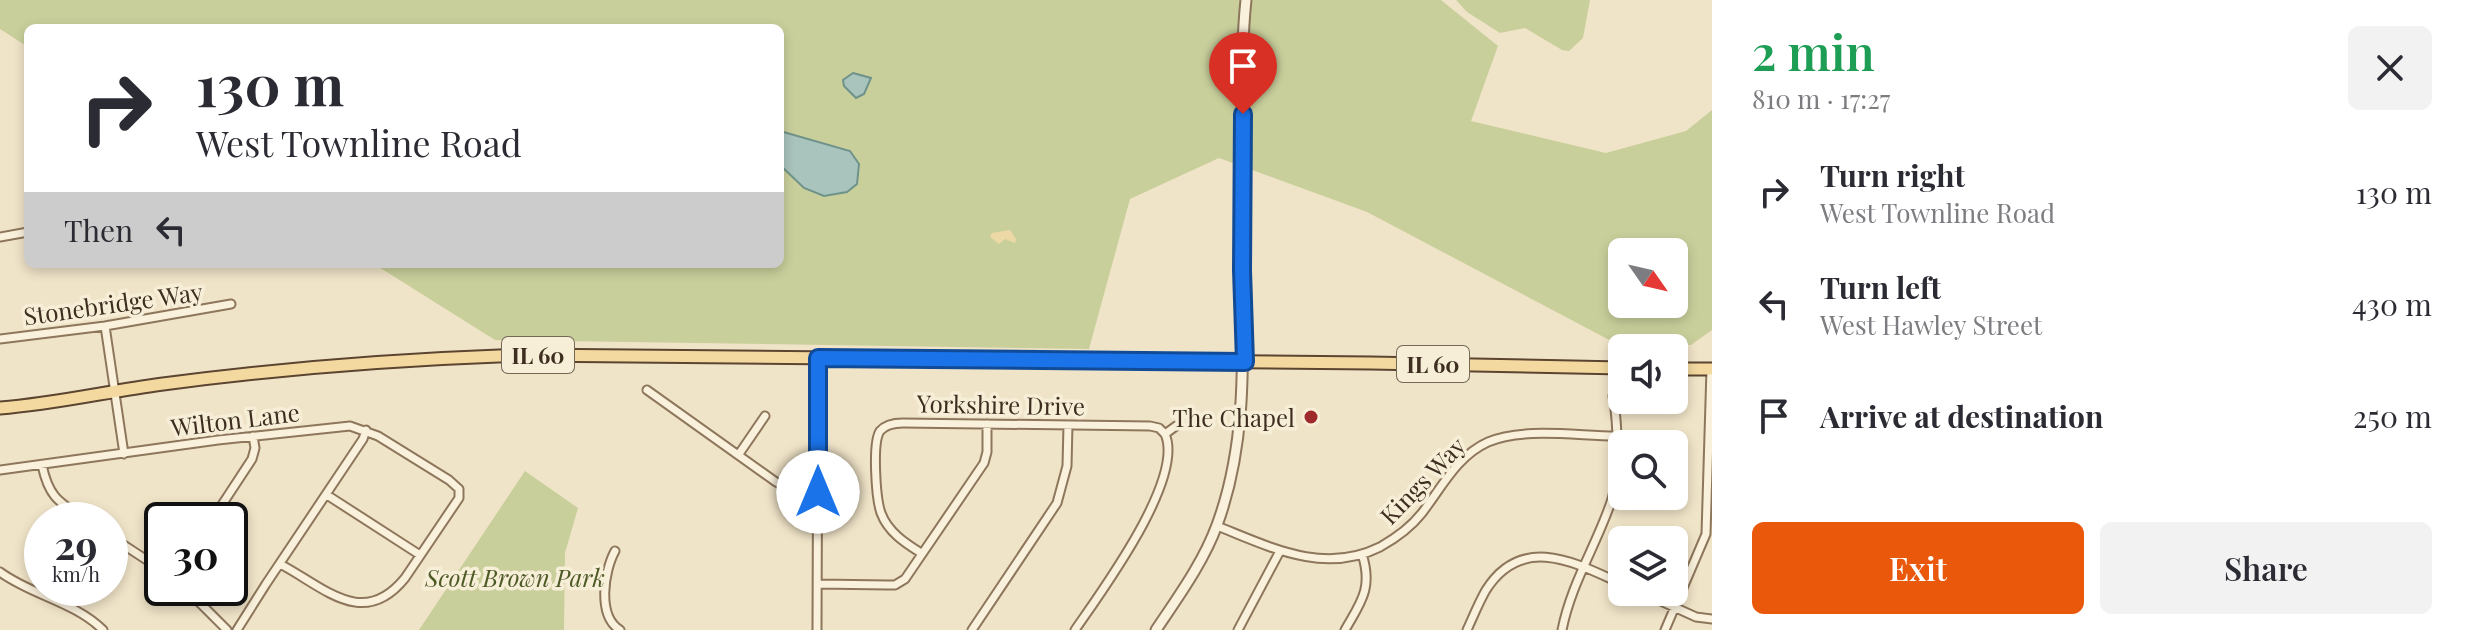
<!DOCTYPE html>
<html lang="en">
<head>
<meta charset="utf-8">
<style>
  :root { --surface:#fff; --page:#f2f2f3; --text:#2b2b33; --muted:#7c7c81; --accent:#ea580c }
  body { margin:0; font-family:"Playfair Display",serif; background:var(--page); color:var(--text); height:100vh; display:flex; flex-direction:column; font-size:30px; white-space:nowrap }
  * { box-sizing:border-box; margin:0 }
  p { font-size:26px; color:var(--muted) }
  .icon { flex:none; width:44px; height:44px; fill:none; stroke:currentColor; stroke-width:2; stroke-linecap:round; stroke-linejoin:round }
  .map { position:relative; flex:1; overflow:hidden }
  .panel { display:flex; flex-direction:column; background:var(--surface); width:760px }
  .panel>* { flex:none }
  .hud { position:absolute; left:24px; top:24px; width:760px; height:244px; border-radius:12px; box-shadow:0 4px 12px #0003; background:#fff; color:var(--text); overflow:hidden }
  .needle { width:52px; rotate:124deg }
  .tools { position:absolute; left:1608px; top:238px; display:grid; gap:16px }
  .tools a { display:grid; place-items:center; width:80px; height:80px; border-radius:12px; background:var(--surface); box-shadow:0 4px 12px #0003; font-size:40px }
  .speed { position:absolute; left:24px; top:502px; display:flex; gap:16px; font-size:40px; font-weight:700; text-align:center }
  .speed>* { display:grid; place-content:center; width:104px; height:104px; border-radius:50%; background:var(--surface); box-shadow:0 4px 12px #0003; line-height:1 }
  .speed small { font-size:20px; font-weight:400 }
  .speed .limit { border:4px solid #111; border-radius:12px; background:#fff; color:#111 }
  .pin { position:absolute; display:grid; place-items:center; width:68px; height:68px; color:#fff; margin:-82px -34px; border-radius:50% 50% 50% 0; rotate:-45deg; box-shadow:0 0 8px #0007 }
  .pin .icon { rotate:45deg }
  .me { position:absolute; width:88px; margin:-44px; rotate:0deg; stroke-linejoin:round; filter:drop-shadow(0 0 6px #0008) }
  .turn { display:flex; align-items:center; gap:28px; height:168px; padding:0 40px; font-size:36px }
  .turn .icon { width:104px; height:104px; stroke-width:2.5 }
  .turn b { display:block; font-size:56px; line-height:68px }
  .then { display:flex; align-items:center; height:76px; padding:0 40px; background:#0003; gap:16px; font-size:30px }
  .round { display:grid; place-items:center; flex:none; width:84px; height:84px; border-radius:12px; background:var(--page) }
  .overview { display:flex; align-items:center; justify-content:space-between; height:136px; padding:0 40px }
  h1 { font-size:48px; font-weight:600; line-height:60px; color:#1e9e55 }
  .cta { display:flex; gap:16px; margin-top:auto; padding:16px 40px }
  .cta a { flex:1; height:92px; border-radius:12px; background:var(--accent); color:#fff; font-size:32px; font-weight:600; line-height:92px; text-align:center }
  .cta a+a { background:var(--page); color:var(--text) }
  ul { padding:0; list-style:none }
  li { display:flex; align-items:center; gap:24px; height:112px; padding:0 40px }
  li div { flex:1 }
  li b { display:block; font-size:30px }
  li em { font-style:normal }
  main { display:flex; flex:1; min-height:0 }
  .map>svg:first-child { display:block }
  .green { fill:#c9cf9b; fill-rule:evenodd }
  .sand { fill:#ecd9a5 }
  .water { fill:#a9c4bc; stroke:#6f938a; stroke-width:2 }
  .lines { fill:none; stroke-linecap:round; stroke-linejoin:round }
  .minor-casing { stroke:#8d765c; stroke-width:11 }
  .tertiary-casing { stroke:#8d765c; stroke-width:13 }
  .primary-casing { stroke:#5b4430; stroke-width:15 }
  .minor { stroke:#faf1dc; stroke-width:7 }
  .tertiary { stroke:#faf1dc; stroke-width:9 }
  .primary { stroke:#f3d9a0; stroke-width:11 }
  .route-casing { stroke:#114b97; stroke-width:20 }
  .route { stroke:#1a73e8; stroke-width:14 }
  .poi-dot { fill:#9e2a2b; stroke:#f7eed8; stroke-width:3 }
  .labels { text-anchor:middle; dominant-baseline:central; stroke-width:7; stroke-linejoin:round; paint-order:stroke }
  .shield { fill:#f7eed8; stroke:#756857; stroke-width:2 }
  .shield-label { font-size:22px; font-weight:bold; fill:#3d2e20 }
  .street-label { font-size:24px; fill:#3d2e20; stroke:#f7eed8 }
  .poi-label { font-size:24px; fill:#3d2e20; stroke:#f7eed8; text-anchor:end }
  .park-label { font-size:24px; font-style:italic; fill:#4d5a26; stroke:#f7eed8 }
</style>
</head>
<body>
<main>
<div class="map">
<svg width="1712" height="630" viewBox="0 0 1712 630">
  <rect width="100%" height="100%" fill="#f0e4c8"/>
  <path class="green" d="M 0,0 L 1441,0 L 1498,46 L 1471,121 L 1606,153 L 1686,131 L 1712,110 L 1712,330 L 1691,345 L 1615,343 L 1367,212 L 1219,158 L 1130,199 L 1089,349 L 495,340 L 374,264 L 780,264 L 780,28 L 28,28 L 28,47 L 0,29 ZM 1622,252 L 1674,252 L 1674,304 L 1622,304 Z
    M 1456,0 L 1590,0 L 1583,38 L 1569,51 L 1562,50 L 1525,28 L 1500,33 L 1467,12 Z
    M 525,471 L 578,508 L 565,553 L 564,630 L 419,630 Z"/>
  <path class="sand" d="M 1010,230 L 1016,239 L 1015,243 L 1005,239 L 999,244 L 990,237 L 992,233 Z"/>
  <path class="water" d="M 853,73 L 871,78 L 864,94 L 856,98 L 844,86 L 843,80 Z
    M 780,131 L 850,151 L 859,164 L 857,184 L 847,192 L 824,196 L 804,188 L 780,165 Z"/>
  <g class="lines">
    <defs>
      <path id="minor" d="M 0,237 L 28,232
        M 105,326 L 124,454
        M 0,339 L 105,326 L 231,304
        M 647,390 L 776,482 L 789,489 L 818,492
        M 1165,434 L 1176,426
        M 739,454 L 765,416
        M 42,465 C 49,498 59,502 86,520
        M 0,470 L 218,440 L 350,426 L 378,436 L 449,480 L 459,489 L 459,498 L 405,578 C 363,630 324,587 280,564
        M 327,495 L 420,555
        M 212,520 L 252,459 L 255,448 L 253,436
        M 1217,526 C 1270,547 1324,575 1380,547 C 1396,538 1411,527 1422,513 C 1442,487 1457,456 1488,442 C 1522,427 1578,436 1615,436
        M 110,536 L 162,570
        M 615,551 C 604,571 597,616 620,630
        M 921,553 C 905,543 888,532 881,513 C 876,499 872,443 880,431 C 886,424 895,423 903,423 L 1150,426 L 1159,428 L 1165,434
        M 0,572 C 31,595 75,602 103,630
        M 818,584 L 888,585 L 895,585 L 905,579 L 984,463 L 987,452 L 987,424
        M 185,588 L 227,630
        M 1641,592 L 1696,617 L 1712,619
        M 237,630 L 266,584 L 363,439 L 366,430
        M 817,630 L 818,358
        M 972,630 L 1057,503 L 1067,466 L 1068,425
        M 1075,630 C 1101,592 1185,479 1165,434
        M 1238,630 L 1280,551
        M 1345,630 C 1361,602 1373,588 1362,554
        M 1467,630 C 1473,617 1479,602 1486,590 C 1522,533 1576,563 1622,584
        M 1562,630 C 1571,584 1596,546 1611,502 C 1620,475 1618,424 1613,396
        M 1665,630 L 1706,534 L 1711,369"/>
      <path id="tertiary" d="M 1156,630 C 1178,597 1203,563 1217,525 C 1247,444 1243,358 1242,273 C 1241,229 1243,184 1243,140 C 1243,93 1241,46 1246,0"/>
      <path id="primary" d="M 1674,369 L 1712,369
        M 0,408 C 55,404 109,391 163,384 C 283,368 403,359 523,355 L 1371,363 L 1622,368"/>
    </defs>
    <use href="#minor" class="minor-casing"/>
    <use href="#tertiary" class="tertiary-casing"/>
    <use href="#primary" class="primary-casing"/>
    <use href="#minor" class="minor"/>
    <use href="#tertiary" class="tertiary"/>
    <use href="#primary" class="primary"/>
  </g>
  <g class="lines">
    <defs>
      <path id="route" d="M 818,492 L 818,358 L 1245,362 L 1242,270 L 1243,114"/>
    </defs>
    <use href="#route" class="route-casing"/>
    <use href="#route" class="route"/>
  </g>
  <circle class="poi-dot" cx="1311" cy="417" r="8"/>
  <g class="labels">
    <g class="shield">
      <rect x="502" y="337" width="72" height="36" rx="6"/>
      <rect x="1397" y="346" width="72" height="36" rx="6"/>
    </g>
    <g class="shield-label">
      <text x="538" y="355">IL 60</text>
      <text x="1433" y="364">IL 60</text>
    </g>
    <g class="street-label">
      <text transform="translate(113 303) rotate(-8)">Stonebridge Way</text>
      <text transform="translate(1001 404) rotate(1)">Yorkshire Drive</text>
      <text transform="translate(235 419) rotate(-7)">Wilton Lane</text>
      <text transform="translate(1422 480) rotate(-46)">Kings Way</text>
    </g>
    <g class="poi-label">
      <text x="1295" y="417">The Chapel</text>
    </g>
    <g class="park-label">
      <text x="515" y="577">Scott Brown Park</text>
    </g>
  </g>
</svg>
<div class="tools">
<a><svg class="needle" viewBox="-14 -14 28 28"><path d="M0-13l5 13h-10z" fill="#e53935"/><path d="M0 13l5-13h-10z" fill="#7c7c81"/></svg></a>
<a><svg class="icon" aria-label="sound" viewBox="0 0 24 24"><path d="M4 9h4l5-4v14l-5-4H4zM17 9q2 3 0 6"/></svg></a>
<a><svg class="icon" aria-label="search" viewBox="0 0 24 24"><circle cx="10" cy="10" r="6"/><path d="M15 15l6 6"/></svg></a>
<a><svg class="icon" aria-label="layers" viewBox="0 0 24 24"><path d="M12 4l9 5-9 5-9-5zM3 14l9 5 9-5"/></svg></a>
</div>
<div class="speed"><div>29<small>km/h</small></div><div class="limit">30</div></div>
<div class="pin" style="left:1243px;top:114px;background:#d93025"><svg class="icon" aria-label="arrive" viewBox="0 0 24 24"><path d="M6 21V4h12l-3 4 3 4H6"/></svg></div>
<svg class="me" style="left:818px;top:492px" viewBox="-20 -20 40 40"><circle r="19" fill="#fff"/><path d="M0-13L10 11 0 6-10 11z" fill="#1a73e8"/></svg>
<div class="hud">
<div class="turn"><svg class="icon" aria-label="right" viewBox="0 0 24 24"><path d="M7 20v-9h11M14 6l5 5-5 5"/></svg><div><b>130 m</b>West Townline Road</div></div>
<div class="then">Then<svg class="icon" aria-label="left" viewBox="0 0 24 24"><path d="M17 20v-9H6M10 6l-5 5 5 5"/></svg></div>
</div>
</div>
<section class="panel">
<div class="overview"><div><h1>2 min</h1><p>810 m · 17:27</p></div><a class="round"><svg class="icon" aria-label="close" viewBox="0 0 24 24"><path d="M6 6l12 12M18 6L6 18"/></svg></a></div>
<ul>
<li><svg class="icon" aria-label="right" viewBox="0 0 24 24"><path d="M7 20v-9h11M14 6l5 5-5 5"/></svg><div><b>Turn right</b><p>West Townline Road</p></div><em>130 m</em></li>
<li><svg class="icon" aria-label="left" viewBox="0 0 24 24"><path d="M17 20v-9H6M10 6l-5 5 5 5"/></svg><div><b>Turn left</b><p>West Hawley Street</p></div><em>430 m</em></li>
<li><svg class="icon" aria-label="arrive" viewBox="0 0 24 24"><path d="M6 21V4h12l-3 4 3 4H6"/></svg><div><b>Arrive at destination</b></div><em>250 m</em></li>
</ul>
<div class="cta"><a>Exit</a><a>Share</a></div>
</section>
</main>
</body>
</html>
